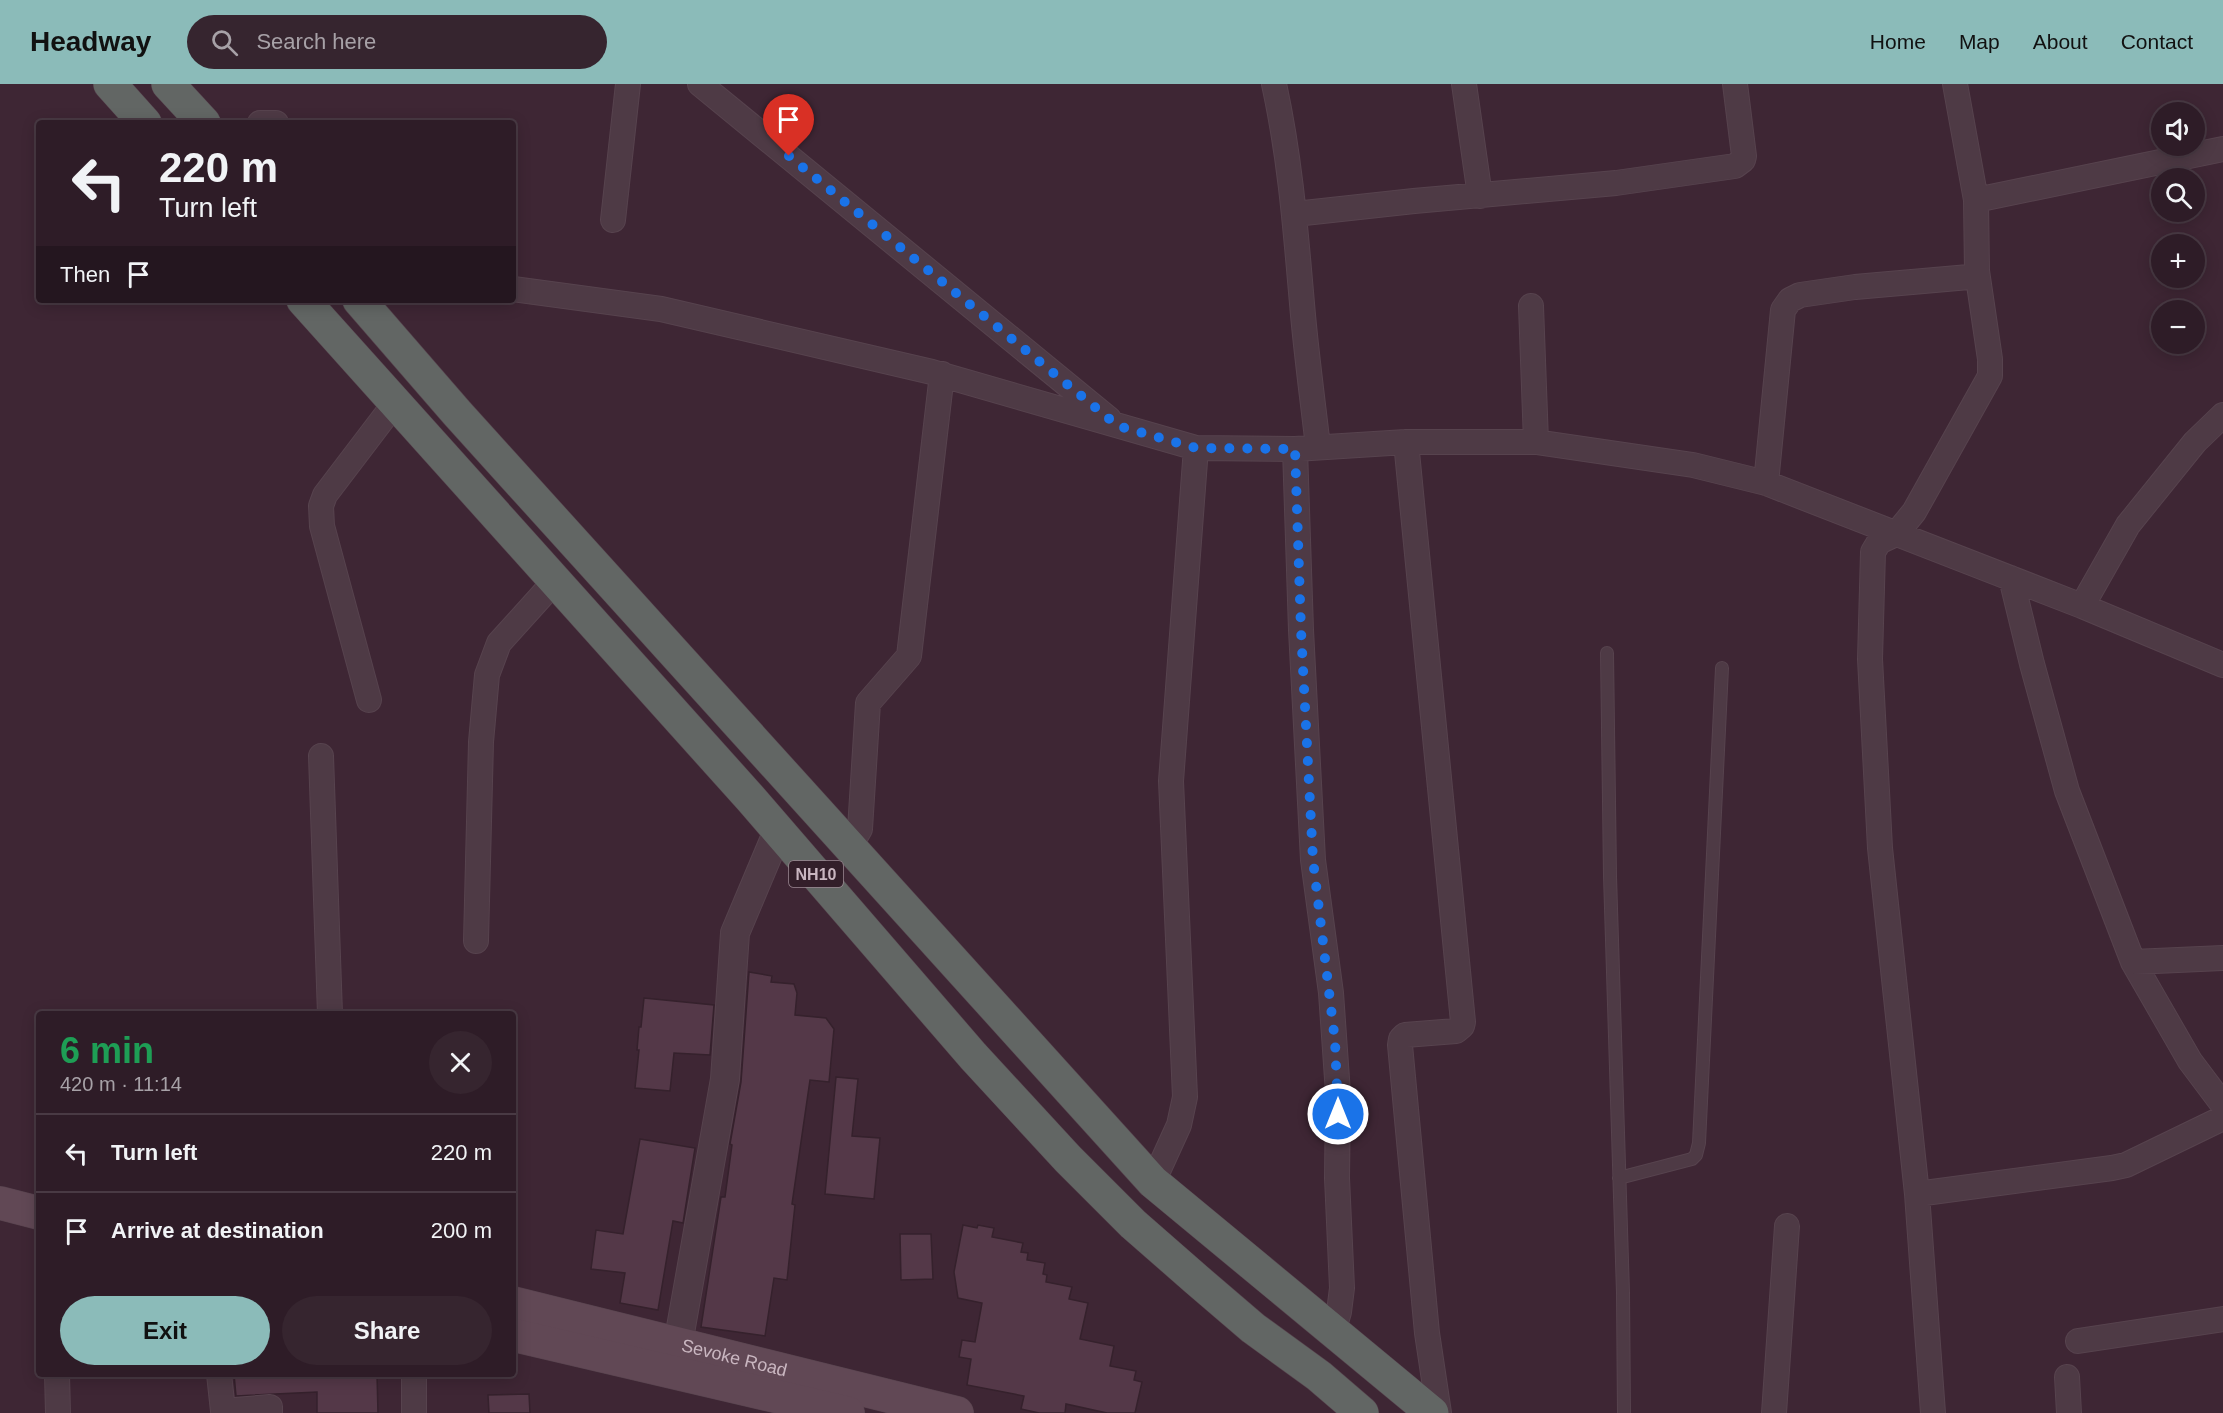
<!DOCTYPE html>
<html lang="en">
<head>
<meta charset="utf-8">
<style>
  :root { --surface:#2e1c27; --page:#36252f; --text:#f1f3f6; --muted:#a7a1a7; --line:#493a44; --accent:#8bbbb9 }
  body { margin:0; font-family:Arial,sans-serif; background:var(--page); color:var(--text); height:100vh; display:flex; flex-direction:column; font-size:22px; white-space:nowrap }
  * { box-sizing:border-box; margin:0 }
  p { font-size:20px; color:var(--muted) }
  .icon { flex:none; width:33px; height:33px; fill:none; stroke:currentColor; stroke-width:2; stroke-linecap:round; stroke-linejoin:round }
  .map { position:relative; flex:1; overflow:hidden }
  .drawer { position:absolute; left:36px; top:927px; width:480px; height:366px; display:flex; flex-direction:column; background:var(--surface); border-radius:6px; box-shadow:0 3px 15px #0003,0 0 0 2px var(--line) }
  .drawer>* { flex:none }
  .banner { position:absolute; left:36px; top:36px; width:480px; height:183px; border-radius:6px; box-shadow:0 3px 15px #0003,0 0 0 2px var(--line); background:#2e1c27; color:var(--text); overflow:hidden }
  .tools { position:absolute; left:2151px; top:18px; display:grid; gap:12px }
  .tools a { display:grid; place-items:center; width:54px; height:54px; border-radius:50%; background:var(--surface); box-shadow:0 3px 15px #0003,0 0 0 2px var(--line); font-size:30px }
  .pin { position:absolute; display:grid; place-items:center; width:51px; height:51px; color:#fff; margin:-62px -26px; border-radius:50% 50% 50% 0; rotate:-45deg; box-shadow:0 0 6px #0007 }
  .pin .icon { rotate:45deg }
  .me { position:absolute; width:66px; margin:-33px; rotate:0deg; stroke-linejoin:round; filter:drop-shadow(0 0 4px #0008) }
  .turn { display:flex; align-items:center; gap:21px; height:126px; padding:0 24px; font-size:27px }
  .turn .icon { width:78px; height:78px; stroke-width:2.5 }
  .turn b { display:block; font-size:42px; line-height:51px }
  .then { display:flex; align-items:center; height:57px; padding:0 24px; background:#0003; gap:12px; font-size:22px }
  .round { display:grid; place-items:center; flex:none; width:63px; height:63px; border-radius:32px; background:var(--page) }
  .head { display:flex; align-items:center; justify-content:space-between; height:102px; padding:0 24px }
  h1 { font-size:36px; font-weight:700; line-height:45px; color:#1e9e55 }
  .primary-button { display:flex; gap:12px; margin-top:auto; padding:12px 24px }
  .primary-button a { flex:1; height:69px; border-radius:36px; background:var(--accent); color:#111; font-size:24px; font-weight:700; line-height:69px; text-align:center }
  .primary-button a+a { background:var(--page); color:var(--text) }
  ul { padding:0; list-style:none }
  li { display:flex; align-items:center; gap:18px; height:78px; padding:0 24px; border-top:2px solid var(--line) }
  li div { flex:1 }
  li b { display:block; font-size:22px }
  li em { font-style:normal }
  header { display:flex; align-items:center; gap:36px; box-sizing:border-box; height:84px; padding:0 30px; background:var(--accent); color:#111 }
  header strong { font-size:28px }
  nav { display:flex; gap:33px; margin-inline-start:auto; font-size:21px }
  .search { width:420px; height:54px; background:var(--page); display:flex; align-items:center; gap:15px; box-sizing:border-box; padding:0 21px; border-radius:33px; color:var(--muted); font-size:22px }
  .map>svg:first-child { display:block }
  .building { fill:#543848; stroke:#35212c; stroke-width:1.5 }
  .lines { fill:none; stroke-linecap:round; stroke-linejoin:round }
  .service-casing { stroke:#57434e; stroke-width:14 }
  .minor-casing { stroke:#57434e; stroke-width:26 }
  .tertiary-casing { stroke:#57434e; stroke-width:30 }
  .secondary-casing { stroke:#57434e; stroke-width:34 }
  .trunk-casing { stroke:#56424d; stroke-width:34 }
  .service { stroke:#4e3a45; stroke-width:12 }
  .minor { stroke:#4e3a45; stroke-width:24 }
  .tertiary { stroke:#4e3a45; stroke-width:28 }
  .secondary { stroke:#614855; stroke-width:33 }
  .trunk { stroke:#626664; stroke-width:33 }
  .route { stroke:#1a73e8; stroke-width:10; stroke-dasharray:0 18 }
  .labels { text-anchor:middle; dominant-baseline:central; stroke-width:6; stroke-linejoin:round; paint-order:stroke }
  .shield { fill:#331f2a; stroke:#9c8993; stroke-width:1.5 }
  .shield-label { font-size:16px; font-weight:bold; fill:#c9b6c0 }
  .street-label { font-size:18px; fill:#c9b6c0; stroke:#331f2a }
</style>
</head>
<body>
<header>
<strong>Headway</strong>
<div class="search"><svg class="icon" aria-label="search" viewBox="0 0 24 24"><circle cx="10" cy="10" r="6"/><path d="M15 15l6 6"/></svg>Search here</div>
<nav><a>Home</a><a>Map</a><a>About</a><a>Contact</a></nav>
</header>
<div class="map">
<svg width="2223" height="1329" viewBox="0 0 2223 1329">
  <rect width="100%" height="100%" fill="#3e2634"/>
  <path class="building" d="M 749,888 L 772,892 L 771,898 L 794,900 L 797,909 L 795,931 L 826,934 L 834,945 L 829,998 L 810,996 L 792,1120 L 795,1121 L 787,1196 L 774,1194 L 765,1252 L 701,1243 L 721,1113 L 725,1113 L 732,1061 L 730,1060 L 741,998 Z
    M 644,914 L 714,921 L 710,971 L 674,969 L 670,1007 L 635,1004 L 639,966 L 637,966 L 639,943 L 641,943 Z
    M 836,993 L 858,995 L 852,1052 L 880,1054 L 874,1115 L 825,1110 Z
    M 640,1055 L 695,1064 L 683,1139 L 673,1137 L 658,1226 L 620,1219 L 625,1189 L 591,1185 L 596,1146 L 623,1150 Z
    M 963,1141 L 977,1144 L 978,1141 L 994,1144 L 992,1153 L 1023,1159 L 1021,1168 L 1028,1169 L 1027,1176 L 1045,1179 L 1043,1190 L 1047,1191 L 1046,1198 L 1072,1203 L 1069,1215 L 1088,1219 L 1080,1255 L 1114,1262 L 1110,1282 L 1136,1287 L 1134,1296 L 1142,1298 L 1135,1329 L 1107,1329 L 1066,1320 L 1065,1329 L 1039,1329 L 1021,1325 L 1024,1312 L 967,1301 L 971,1275 L 959,1273 L 962,1256 L 975,1258 L 982,1219 L 958,1214 L 954,1188 Z
    M 900,1150 L 931,1150 L 933,1195 L 901,1196 Z
    M 234,1290 L 377,1290 L 378,1329 L 317,1329 L 317,1308 L 236,1312 Z
    M 529,1310 L 530,1329 L 489,1329 L 488,1311 Z"/>
  <g class="lines">
    <defs>
      <path id="service" d="M 1607,569 L 1610,792 L 1623,1209 L 1624,1329
        M 1619,1094 L 1692,1075 L 1696,1071 L 1699,1059 L 1722,584"/>
      <path id="minor" d="M 700,0 L 1109,335
        M 1274,0 C 1291,78 1296,152 1303,231 C 1307,275 1313,319 1318,363
        M 1464,0 L 1480,112
        M 260,39 L 276,39
        M 1976,116 L 2223,65
        M 1295,130 L 1414,117 L 1616,99 L 1735,82 L 1743,76 L 1744,72 L 1735,0
        M 613,136 L 628,0
        M 513,205 L 661,225 L 932,288 L 1196,364 L 1295,365 L 1406,358 L 1536,358 L 1693,381 L 1766,399 L 2082,522 L 2223,581
        M 1531,222 L 1536,358
        M 1406,358 L 1463,938 L 1462,942 L 1456,947 L 1405,951 L 1401,955 L 1400,961 L 1427,1249 L 1439,1329
        M 1295,365 L 1301,546 L 1313,776 L 1331,909 L 1338,1009 L 1337,1094 L 1342,1204 L 1339,1228 L 1333,1248
        M 1766,399 L 1783,226 L 1790,216 L 1800,211 L 1855,203 L 1969,193 L 1977,187 L 1976,116 L 1955,0
        M 2011,494 L 2032,580 L 2067,707 L 2133,878 L 2190,977 L 2223,1021
        M 2082,522 L 2128,441 L 2195,358 L 2223,331
        M 369,616 L 322,442 L 321,422 L 325,411 L 395,319
        M 321,672 L 330,930
        M 849,764 L 860,745 L 868,619 L 909,572 L 942,290
        M 476,857 L 481,658 L 487,591 L 499,559 L 555,497
        M 2133,878 L 2223,874
        M 1153,1098 L 1179,1041 L 1185,1013 L 1171,697 L 1196,364
        M 1917,1110 L 2112,1084 L 2126,1081 L 2223,1034
        M 2078,1257 L 2223,1235
        M 57,1290 L 58,1329
        M 219,1290 L 223,1327 L 270,1323 L 270,1329
        M 414,1290 L 414,1329
        M 2067,1293 L 2069,1329
        M 1774,1329 L 1787,1142
        M 1933,1329 L 1917,1110 L 1880,764 L 1870,575 L 1873,468 L 1879,458 L 1896,450 L 1914,428 L 1990,292 L 1990,275 L 1977,187"/>
      <path id="tertiary" d="M 678,1260 L 725,995 L 735,849 L 778,747"/>
      <g id="secondary">
        <path d="M 0,1119 L 39,1129"/>
        <path id="s1" d="M 513,1219 L 957,1329"/>
        <path d="M 513,1251 L 848,1329"/>
      </g>
      <path id="trunk" d="M 110,0 L 145,39
        M 168,0 L 204,39
        M 303,216 L 751,715 L 973,972 L 1068,1075 L 1133,1140 L 1197,1196 L 1253,1244 L 1319,1292 L 1362,1329
        M 359,216 L 457,329 L 1153,1098 L 1432,1329"/>
    </defs>
    <use href="#service" class="service-casing"/>
    <use href="#minor" class="minor-casing"/>
    <use href="#tertiary" class="tertiary-casing"/>
    <use href="#secondary" class="secondary-casing"/>
    <use href="#trunk" class="trunk-casing"/>
    <use href="#service" class="service"/>
    <use href="#minor" class="minor"/>
    <use href="#tertiary" class="tertiary"/>
    <use href="#secondary" class="secondary"/>
    <use href="#trunk" class="trunk"/>
  </g>
  <g class="lines">
    <path class="route" d="M 789,72 L 1118,342 L 1196,364 L 1295,365 L 1301,546 L 1313,776 L 1335,957 L 1338,1030"/>
  </g>
  <g class="labels">
    <rect class="shield" x="789" y="777" width="54" height="26" rx="4.5"/>
    <g class="shield-label">
      <text x="816" y="790">NH10</text>
    </g>
    <g class="street-label">
      <text stroke="none"><textPath href="#s1" startOffset="228">Sevoke Road</textPath></text>
    </g>
  </g>
</svg>
<div class="tools">
<a><svg class="icon" aria-label="sound" viewBox="0 0 24 24"><path d="M4 9h4l5-4v14l-5-4H4zM17 9q2 3 0 6"/></svg></a>
<a><svg class="icon" aria-label="search" viewBox="0 0 24 24"><circle cx="10" cy="10" r="6"/><path d="M15 15l6 6"/></svg></a>
<a>+</a>
<a>−</a>
</div>
<div class="pin" style="left:789px;top:72px;background:#d93025"><svg class="icon" aria-label="arrive" viewBox="0 0 24 24"><path d="M6 21V4h12l-3 4 3 4H6"/></svg></div>
<svg class="me" style="left:1338px;top:1030px" viewBox="-20 -20 40 40"><circle r="17" fill="#1a73e8" stroke="#fff" stroke-width="3"/><path d="M0-11L8 9 0 5-8 9z" fill="#fff"/></svg>
<div class="banner">
<div class="turn"><svg class="icon" aria-label="left" viewBox="0 0 24 24"><path d="M17 20v-9H6M10 6l-5 5 5 5"/></svg><div><b>220 m</b>Turn left</div></div>
<div class="then">Then<svg class="icon" aria-label="arrive" viewBox="0 0 24 24"><path d="M6 21V4h12l-3 4 3 4H6"/></svg></div>
</div>
<section class="drawer">
<div class="head"><div><h1>6 min</h1><p>420 m · 11:14</p></div><a class="round"><svg class="icon" aria-label="close" viewBox="0 0 24 24"><path d="M6 6l12 12M18 6L6 18"/></svg></a></div>
<ul>
<li><svg class="icon" aria-label="left" viewBox="0 0 24 24"><path d="M17 20v-9H6M10 6l-5 5 5 5"/></svg><div><b>Turn left</b></div><em>220 m</em></li>
<li><svg class="icon" aria-label="arrive" viewBox="0 0 24 24"><path d="M6 21V4h12l-3 4 3 4H6"/></svg><div><b>Arrive at destination</b></div><em>200 m</em></li>
</ul>
<div class="primary-button"><a>Exit</a><a>Share</a></div>
</section>
</div>
</body>
</html>
